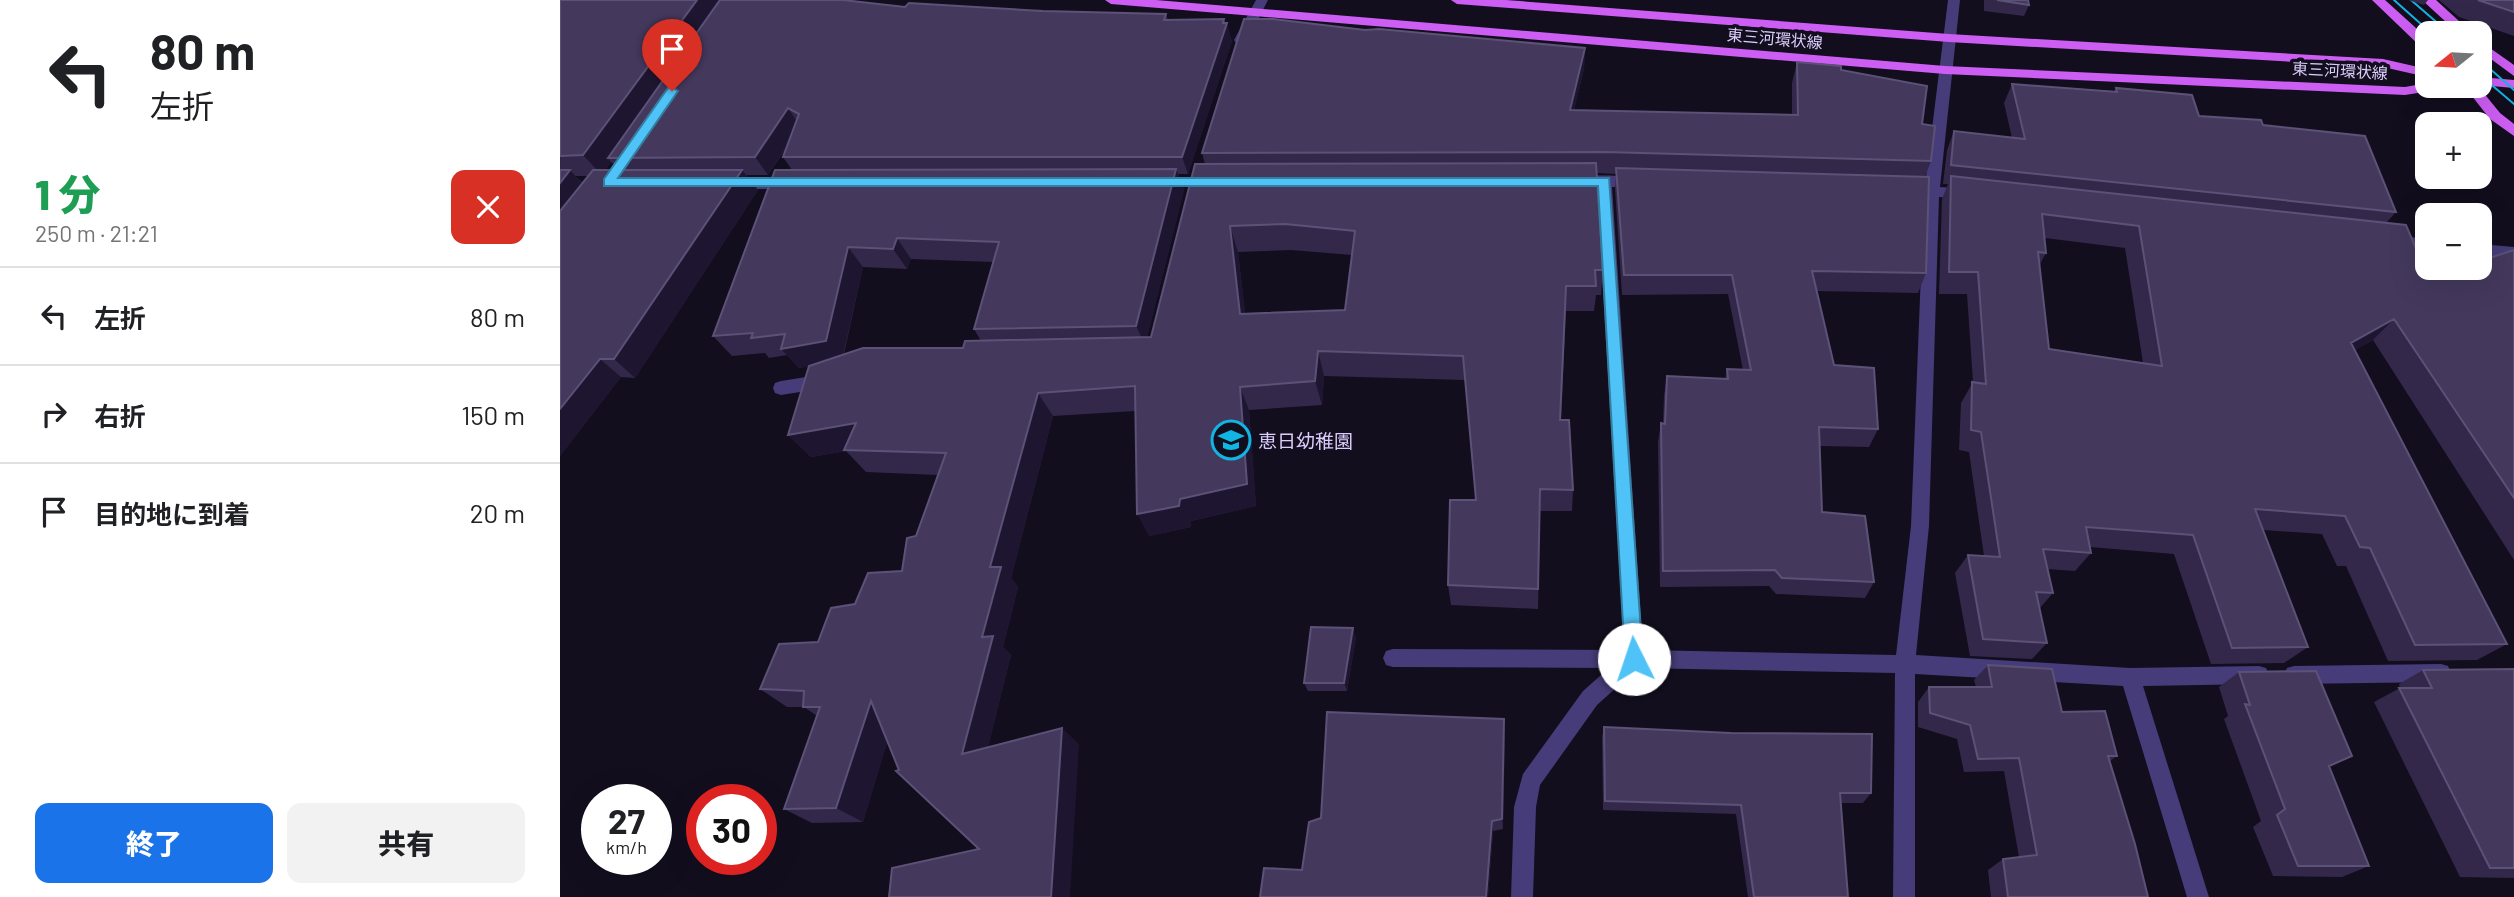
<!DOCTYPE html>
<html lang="ja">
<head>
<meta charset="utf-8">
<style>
  :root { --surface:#fff; --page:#f2f2f2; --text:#202124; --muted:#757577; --line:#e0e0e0; --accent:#1a73e8 }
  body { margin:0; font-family:Barlow,"Noto Sans JP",sans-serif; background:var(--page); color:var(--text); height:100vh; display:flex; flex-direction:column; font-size:26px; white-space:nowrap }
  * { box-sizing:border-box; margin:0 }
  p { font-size:23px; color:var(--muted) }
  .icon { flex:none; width:38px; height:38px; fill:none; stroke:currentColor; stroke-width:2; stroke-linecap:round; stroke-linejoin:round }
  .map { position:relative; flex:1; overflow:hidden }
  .side { display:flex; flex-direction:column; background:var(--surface); width:560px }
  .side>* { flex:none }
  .hud { background:#fff; color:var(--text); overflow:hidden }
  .needle { width:46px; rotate:252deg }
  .buttons { position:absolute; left:1855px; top:21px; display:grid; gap:14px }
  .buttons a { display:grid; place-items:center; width:77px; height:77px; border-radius:14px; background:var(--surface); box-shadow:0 7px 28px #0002; font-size:35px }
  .speed { position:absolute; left:21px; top:784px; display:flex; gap:14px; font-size:35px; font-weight:700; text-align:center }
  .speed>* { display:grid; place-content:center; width:91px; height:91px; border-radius:50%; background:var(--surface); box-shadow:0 7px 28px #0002; line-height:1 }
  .speed small { font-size:18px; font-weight:400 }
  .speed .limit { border:10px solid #d22; background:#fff; color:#111 }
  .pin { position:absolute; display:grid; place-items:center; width:60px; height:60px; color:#fff; margin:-72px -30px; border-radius:50% 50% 50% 0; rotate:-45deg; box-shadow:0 0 7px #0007 }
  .pin .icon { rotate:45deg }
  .me { position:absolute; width:77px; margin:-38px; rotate:356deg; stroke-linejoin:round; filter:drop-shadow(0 0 5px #0008) }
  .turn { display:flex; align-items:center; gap:24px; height:147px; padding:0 35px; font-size:32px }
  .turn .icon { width:91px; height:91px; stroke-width:2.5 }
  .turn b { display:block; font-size:49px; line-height:60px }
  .round { display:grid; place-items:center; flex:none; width:74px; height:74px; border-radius:14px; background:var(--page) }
  .summary { display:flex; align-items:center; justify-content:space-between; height:119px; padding:0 35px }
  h1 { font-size:42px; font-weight:800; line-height:52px; color:#1e9e55 }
  .primary-button { display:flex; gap:14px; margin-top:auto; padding:14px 35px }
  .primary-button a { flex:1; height:80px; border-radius:14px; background:var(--accent); color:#fff; font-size:28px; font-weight:800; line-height:80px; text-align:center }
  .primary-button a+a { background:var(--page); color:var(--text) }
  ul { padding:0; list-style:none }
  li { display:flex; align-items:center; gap:21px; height:98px; padding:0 35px; border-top:2px solid var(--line) }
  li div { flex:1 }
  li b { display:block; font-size:26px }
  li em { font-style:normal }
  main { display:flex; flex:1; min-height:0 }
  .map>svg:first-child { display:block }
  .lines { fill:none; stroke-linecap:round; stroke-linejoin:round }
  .street { fill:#463c79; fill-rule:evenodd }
  .primary { fill:#cd5ef3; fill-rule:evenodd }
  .tram { stroke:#11b5e4; stroke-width:2 }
  .wall { fill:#33284a; fill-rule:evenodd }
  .shaded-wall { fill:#1e1631 }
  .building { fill:#44395d; stroke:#5c5176; stroke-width:2; fill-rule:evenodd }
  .route { fill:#4fc3f7; stroke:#337fa1; stroke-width:2 }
  .labels { text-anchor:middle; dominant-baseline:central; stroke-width:7; stroke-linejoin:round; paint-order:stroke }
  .far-street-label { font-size:16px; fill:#d9cefb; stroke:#120e1e }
  .poi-label { font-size:19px; fill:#d9cefb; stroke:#120e1e; text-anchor:start }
</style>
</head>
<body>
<main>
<section class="side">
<div class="hud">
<div class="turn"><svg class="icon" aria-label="left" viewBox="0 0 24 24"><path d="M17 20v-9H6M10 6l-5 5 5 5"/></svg><div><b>80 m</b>左折</div></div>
</div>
<div class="summary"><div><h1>1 分</h1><p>250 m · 21:21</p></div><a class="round" style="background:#d93025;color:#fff"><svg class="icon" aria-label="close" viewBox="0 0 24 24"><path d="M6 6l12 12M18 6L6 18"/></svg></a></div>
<ul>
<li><svg class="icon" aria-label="left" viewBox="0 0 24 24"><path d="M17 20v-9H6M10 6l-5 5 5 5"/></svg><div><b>左折</b></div><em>80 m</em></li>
<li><svg class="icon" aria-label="right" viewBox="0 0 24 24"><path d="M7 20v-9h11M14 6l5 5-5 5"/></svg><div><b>右折</b></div><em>150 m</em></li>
<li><svg class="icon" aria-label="arrive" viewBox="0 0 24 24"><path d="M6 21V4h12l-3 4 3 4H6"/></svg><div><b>目的地に到着</b></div><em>20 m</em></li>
</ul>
<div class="primary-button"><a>終了</a><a>共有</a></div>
</section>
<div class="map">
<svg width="1954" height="897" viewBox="0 0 1954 897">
  <rect width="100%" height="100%" fill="#120e1e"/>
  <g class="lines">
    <path class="street" d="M 696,0 L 708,0 L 686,43 L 676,43 L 674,40 Z
      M 1388,0 L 1400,0 L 1380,187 L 1408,189 L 1415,194 L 1408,199 L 1379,197 L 1369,526 L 1356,655 L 1570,668 L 1699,666 L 1706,668 L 1709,675 L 1706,682 L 1699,684 L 1583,686 L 1649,897 L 1627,897 L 1563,686 L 1355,674 L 1355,897 L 1333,897 L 1335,673 L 1078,668 L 1037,705 L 980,785 L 976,807 L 973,897 L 951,897 L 954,807 L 963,774 L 1023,691 L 1049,668 L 833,667 L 826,665 L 823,658 L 826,651 L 833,649 L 1064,650 L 1037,186 L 1013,186 L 1006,181 C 1013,173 1079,174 1086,182 L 1079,187 L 1052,187 L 1083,650 L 1336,655 L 1351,526 L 1364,196 L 1345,194 L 1338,189 L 1345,184 L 1365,185 Z
      M 169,179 L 232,179 L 239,184 L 232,189 L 169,189 L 162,184 Z
      M 1832,235 L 1867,239 L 1867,249 L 1827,244 L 1824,240 Z
      M 1920,244 L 1954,247 L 1954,259 L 1920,254 Z
      M 265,374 L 271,376 L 273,381 L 271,386 L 265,388 L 221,395 L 215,393 L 213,388 L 215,383 L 221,381 Z
      M 1881,664 L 1888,666 L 1891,673 L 1888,680 L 1881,682 L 1734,684 L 1727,682 L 1724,675 L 1727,668 L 1734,666 Z"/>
    <path class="primary" d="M 545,0 L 596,0 L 1385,66 L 1845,87 L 1867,83 L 1867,86 L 1883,86 L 1876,90 L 1845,95 L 1385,74 L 551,4 Z
      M 891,0 L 946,0 L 1389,34 L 1823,59 L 1867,69 L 1867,77 L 1823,67 L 1389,42 L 897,4 Z
      M 1812,0 L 1825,0 L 1867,38 L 1867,49 L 1862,48 Z
      M 1862,0 L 1876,0 L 1912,33 L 1898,33 Z
      M 1920,41 L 1954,65 L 1954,76 L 1920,51 Z
      M 1920,77 L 1954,80 L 1954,88 L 1920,85 Z
      M 1904,86 L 1918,86 L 1940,113 L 1954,124 L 1954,136 L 1930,119 Z"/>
    <path class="tram" d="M 1834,0 L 1871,33
      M 1851,0 L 1889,33
      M 1920,60 L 1954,90
      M 1920,75 L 1954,104"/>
  </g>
  <path class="wall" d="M 0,0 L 606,14 L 608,20 L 665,23 L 672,41 L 628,174 L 618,174 L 624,190 L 587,337 L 591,337 L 645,164 L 642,153 L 805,30 L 1025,48 L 1024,69 L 1014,110 L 1232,115 L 1232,83 L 1237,62 L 1281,70 L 1362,124 L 1371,161 L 1365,177 L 1366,273 L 1358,293 L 1257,291 L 1274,365 L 1318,429 L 1309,447 L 1260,446 L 1262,512 L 1314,582 L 1305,598 L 1216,594 L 1209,586 L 1100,587 L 1098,442 L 1101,423 L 1103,424 L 1104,395 L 1107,376 L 1165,379 L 1167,369 L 1183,370 L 1168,294 L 1062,295 L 1055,189 L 1056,174 L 1037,173 L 1043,270 L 1041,295 L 1036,295 L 1034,311 L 1006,311 L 1001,420 L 1013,490 L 1012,511 L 980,511 L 978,609 L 891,605 L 888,585 L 916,500 L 905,380 L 764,376 L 762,405 L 689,410 L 696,506 L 631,521 L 631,527 L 589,536 L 575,411 L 493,416 L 451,578 L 458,587 L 443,647 L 451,655 L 428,747 L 519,744 L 419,849 L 339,770 L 327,742 L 303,822 L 252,823 L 224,809 L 257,716 L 244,707 L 227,707 L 200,689 L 258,642 L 295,604 L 342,571 L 378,475 L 306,472 L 286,451 L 251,457 L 228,435 L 249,366 L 239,368 L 227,355 L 209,358 L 205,353 L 172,356 L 153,336 L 232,170 L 223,157 L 227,147 L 208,175 L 186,175 L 198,190 L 75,378 L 61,377 L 0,456 ZM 51,162 L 60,170 L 45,170 ZM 15,176 L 29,176 L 23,183 ZM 731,250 L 792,255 L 785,310 L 685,313 L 678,252 ZM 351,259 L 433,262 L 414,329 L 421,341 L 403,348 L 284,354 L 303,267 L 347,269 Z
    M 1424,0 L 1468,0 L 1469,5 L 1464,16 L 1424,11 Z
    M 1848,0 L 1868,0 L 1864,5 Z
    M 1879,0 L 1954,0 L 1954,36 L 1899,17 Z
    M 1452,84 L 1554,91 L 1556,88 L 1639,116 L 1703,125 L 1836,212 L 1826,223 L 1868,277 L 1954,250 L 1954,560 L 1813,340 L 1795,350 L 1947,644 L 1917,660 L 1828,661 L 1786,566 L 1777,566 L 1762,534 L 1703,530 L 1748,647 L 1724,663 L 1651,664 L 1614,554 L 1530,547 L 1531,553 L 1515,571 L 1487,569 L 1493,593 L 1479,609 L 1487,643 L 1472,659 L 1410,656 L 1395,573 L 1408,555 L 1424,556 L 1409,452 L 1399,450 L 1401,403 L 1413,382 L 1407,294 L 1379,294 L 1382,199 L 1388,184 L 1383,184 L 1387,150 L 1394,131 L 1452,138 L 1444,103 ZM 1485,238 L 1565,248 L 1583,363 L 1489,349 L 1479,266 L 1486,253 Z
    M 796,637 L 787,691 L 748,691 L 744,683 Z
    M 1428,665 L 1502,712 L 1557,756 L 1550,761 L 1588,897 L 1431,897 L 1428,870 L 1443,859 L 1459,857 L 1444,771 L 1404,772 L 1397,739 L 1358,727 L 1358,702 L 1369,687 L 1416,687 L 1414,680 Z
    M 1954,669 L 1954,878 L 1900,877 L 1814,702 L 1840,688 L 1839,684 L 1863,670 Z
    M 1679,672 L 1769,767 L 1809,866 L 1782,877 L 1713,876 L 1693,827 L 1701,821 L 1664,719 L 1668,716 L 1659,687 Z
    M 944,719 L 945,731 L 943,829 L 933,831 L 928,897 L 700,897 L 742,870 L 761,818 Z
    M 1044,727 L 1311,793 L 1303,803 L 1280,803 L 1288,897 L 1188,897 L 1176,814 L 1043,810 L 1042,737 Z"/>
  <path class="shaded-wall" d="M 137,0 L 161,0 L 48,158 L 51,162 L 42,175 L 23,155 Z
    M 664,19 L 666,26 L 667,23 L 672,41 L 628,174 L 622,157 Z
    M 1025,48 L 1024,69 L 1009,132 L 1010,110 Z
    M 228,108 L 240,126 L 208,175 L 195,157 Z
    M 616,169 L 624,190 L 585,345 L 576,326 Z
    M 10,170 L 29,191 L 0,227 L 0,183 Z
    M 182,170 L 198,190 L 75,378 L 54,359 Z
    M 670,226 L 678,252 L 688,338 L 680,314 Z
    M 337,238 L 351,259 L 347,269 L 333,249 Z
    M 288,247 L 303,267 L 282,360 L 239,368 L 221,349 Z
    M 1834,319 L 1813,340 L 1771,364 L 1791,343 Z
    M 758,351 L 764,376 L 762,405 L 755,381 Z
    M 40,359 L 61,377 L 0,456 L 0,409 Z
    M 680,387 L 689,410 L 696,506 L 631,521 L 631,527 L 589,536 L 577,514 L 620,499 Z
    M 478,393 L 493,416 L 451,578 L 458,587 L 443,647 L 451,655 L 423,769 L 402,754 L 422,637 L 430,567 Z
    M 296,423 L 284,450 L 286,451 L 251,457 L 228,435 Z
    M 793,628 L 796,637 L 787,691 L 784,683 Z
    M 311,701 L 335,718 L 303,822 L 276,808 Z
    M 944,719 L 945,731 L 943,829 L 942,819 Z
    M 502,728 L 519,744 L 510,897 L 491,897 Z
    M 932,821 L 933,831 L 928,897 L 926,897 Z"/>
  <path class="building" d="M 0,0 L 137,0 L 23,155 L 0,156 Z
    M 160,0 L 283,0 L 345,7 L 349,3 L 483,11 L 606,14 L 604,20 L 664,19 L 663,23 L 667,23 L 622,157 L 223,157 L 239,114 L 228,108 L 195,157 L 48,158 Z
    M 1437,0 L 1468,0 L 1469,5 Z
    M 1918,0 L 1954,0 L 1954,12 Z
    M 684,19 L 713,19 L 805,30 L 819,29 L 1025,48 L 1010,110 L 1238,115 L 1237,62 L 1281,66 L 1281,70 L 1367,86 L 1362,124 L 1375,126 L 1371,161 L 1045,152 L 642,153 Z
    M 1452,84 L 1557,92 L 1556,88 L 1632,95 L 1639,116 L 1701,120 L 1703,125 L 1805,136 L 1836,212 L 1391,165 L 1394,131 L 1465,139 Z
    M 1036,163 L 1043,270 L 1035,270 L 1036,286 L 1006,286 L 1000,420 L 1009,420 L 1013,490 L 980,489 L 978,589 L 888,585 L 890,500 L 916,500 L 903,356 L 758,351 L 755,381 L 680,387 L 687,484 L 620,499 L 619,506 L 577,514 L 575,386 L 478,393 L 430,567 L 441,567 L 422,637 L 433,636 L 402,754 L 502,728 L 491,897 L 329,897 L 332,868 L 419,849 L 336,771 L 339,770 L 311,701 L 276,808 L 224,809 L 260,707 L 243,707 L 244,691 L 200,689 L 219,644 L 258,642 L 271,608 L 295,604 L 308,573 L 342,571 L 347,538 L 356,536 L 386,453 L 284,450 L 296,423 L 228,435 L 249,366 L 303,348 L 403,348 L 405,341 L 591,337 L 635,164 ZM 725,224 L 795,231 L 785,310 L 680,314 L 670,226 Z
    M 1056,168 L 1369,177 L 1366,273 L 1252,271 L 1274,365 L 1314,368 L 1318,429 L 1259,427 L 1262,512 L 1305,516 L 1314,582 L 1222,578 L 1215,570 L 1103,571 L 1101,423 L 1105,424 L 1107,376 L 1168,379 L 1167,369 L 1191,370 L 1172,275 L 1064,275 Z
    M 616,169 L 576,326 L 414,329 L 439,242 L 337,238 L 333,249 L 288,247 L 266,341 L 221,349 L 225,334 L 191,338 L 193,333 L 153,336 L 215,170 Z
    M 0,170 L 10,170 L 0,183 Z
    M 33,170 L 182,170 L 54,359 L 40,359 L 0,409 L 0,211 Z
    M 1391,176 L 1846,225 L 1868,277 L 1897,268 L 1920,268 L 1920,261 L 1954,250 L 1954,498 L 1834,319 L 1791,343 L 1947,644 L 1855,645 L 1810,548 L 1800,547 L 1785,516 L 1695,509 L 1748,647 L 1672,648 L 1633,535 L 1526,527 L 1531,553 L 1483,549 L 1493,593 L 1476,592 L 1487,643 L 1423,639 L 1408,555 L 1440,557 L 1421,432 L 1411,430 L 1412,382 L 1426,384 L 1418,272 L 1389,272 ZM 1482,214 L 1579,226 L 1602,366 L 1489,349 L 1478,252 L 1486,253 Z
    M 751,627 L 793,628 L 784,683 L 744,683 Z
    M 1428,665 L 1492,669 L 1502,712 L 1545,711 L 1557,756 L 1548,756 L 1575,844 L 1588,897 L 1448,897 L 1443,859 L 1477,855 L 1459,758 L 1418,759 L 1410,725 L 1370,713 L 1369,687 L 1432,687 Z
    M 1954,669 L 1954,868 L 1930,868 L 1839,688 L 1872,688 L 1863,670 Z
    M 1756,671 L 1792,756 L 1769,766 L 1809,866 L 1738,866 L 1717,815 L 1725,809 L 1685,704 L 1690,705 L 1679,672 Z
    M 767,712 L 944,719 L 942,819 L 932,821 L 926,897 L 700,897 L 704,868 L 742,870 L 749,822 L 761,818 Z
    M 1044,727 L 1171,733 L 1312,734 L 1311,793 L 1280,793 L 1288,897 L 1194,897 L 1181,805 L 1045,801 Z"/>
  <path class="route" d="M 112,87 L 118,91 L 58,178 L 1049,178 L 1083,659 L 1080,665 L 1074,667 L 1067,665 L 1065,659 L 1038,186 L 44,186 L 44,179 L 108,88 Z"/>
  <defs>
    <symbol id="school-ring" viewBox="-11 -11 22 22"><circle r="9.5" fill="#120e1e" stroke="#11b5e4" stroke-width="1.5"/><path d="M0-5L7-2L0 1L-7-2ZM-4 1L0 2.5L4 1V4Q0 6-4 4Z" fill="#11b5e4"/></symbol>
  </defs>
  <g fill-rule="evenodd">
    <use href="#school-ring" x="649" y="418" width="44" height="44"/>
  </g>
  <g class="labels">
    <g class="far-street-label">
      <text transform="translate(1215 38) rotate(5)">東三河環状線</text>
      <text transform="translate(1780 70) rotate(3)">東三河環状線</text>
    </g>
    <g class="poi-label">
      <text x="698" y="440">恵日幼稚園</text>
    </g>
  </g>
</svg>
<div class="buttons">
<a><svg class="needle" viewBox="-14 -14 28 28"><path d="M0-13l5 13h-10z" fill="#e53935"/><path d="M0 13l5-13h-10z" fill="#757577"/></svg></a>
<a>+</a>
<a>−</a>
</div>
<div class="speed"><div>27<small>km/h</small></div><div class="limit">30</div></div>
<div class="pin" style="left:112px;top:91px;background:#d93025"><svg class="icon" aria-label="arrive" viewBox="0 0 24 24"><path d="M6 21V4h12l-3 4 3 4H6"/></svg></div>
<svg class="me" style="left:1074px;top:659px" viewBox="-20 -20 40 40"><circle r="19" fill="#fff"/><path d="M0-13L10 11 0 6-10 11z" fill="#4fc3f7"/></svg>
</div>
</main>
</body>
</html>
